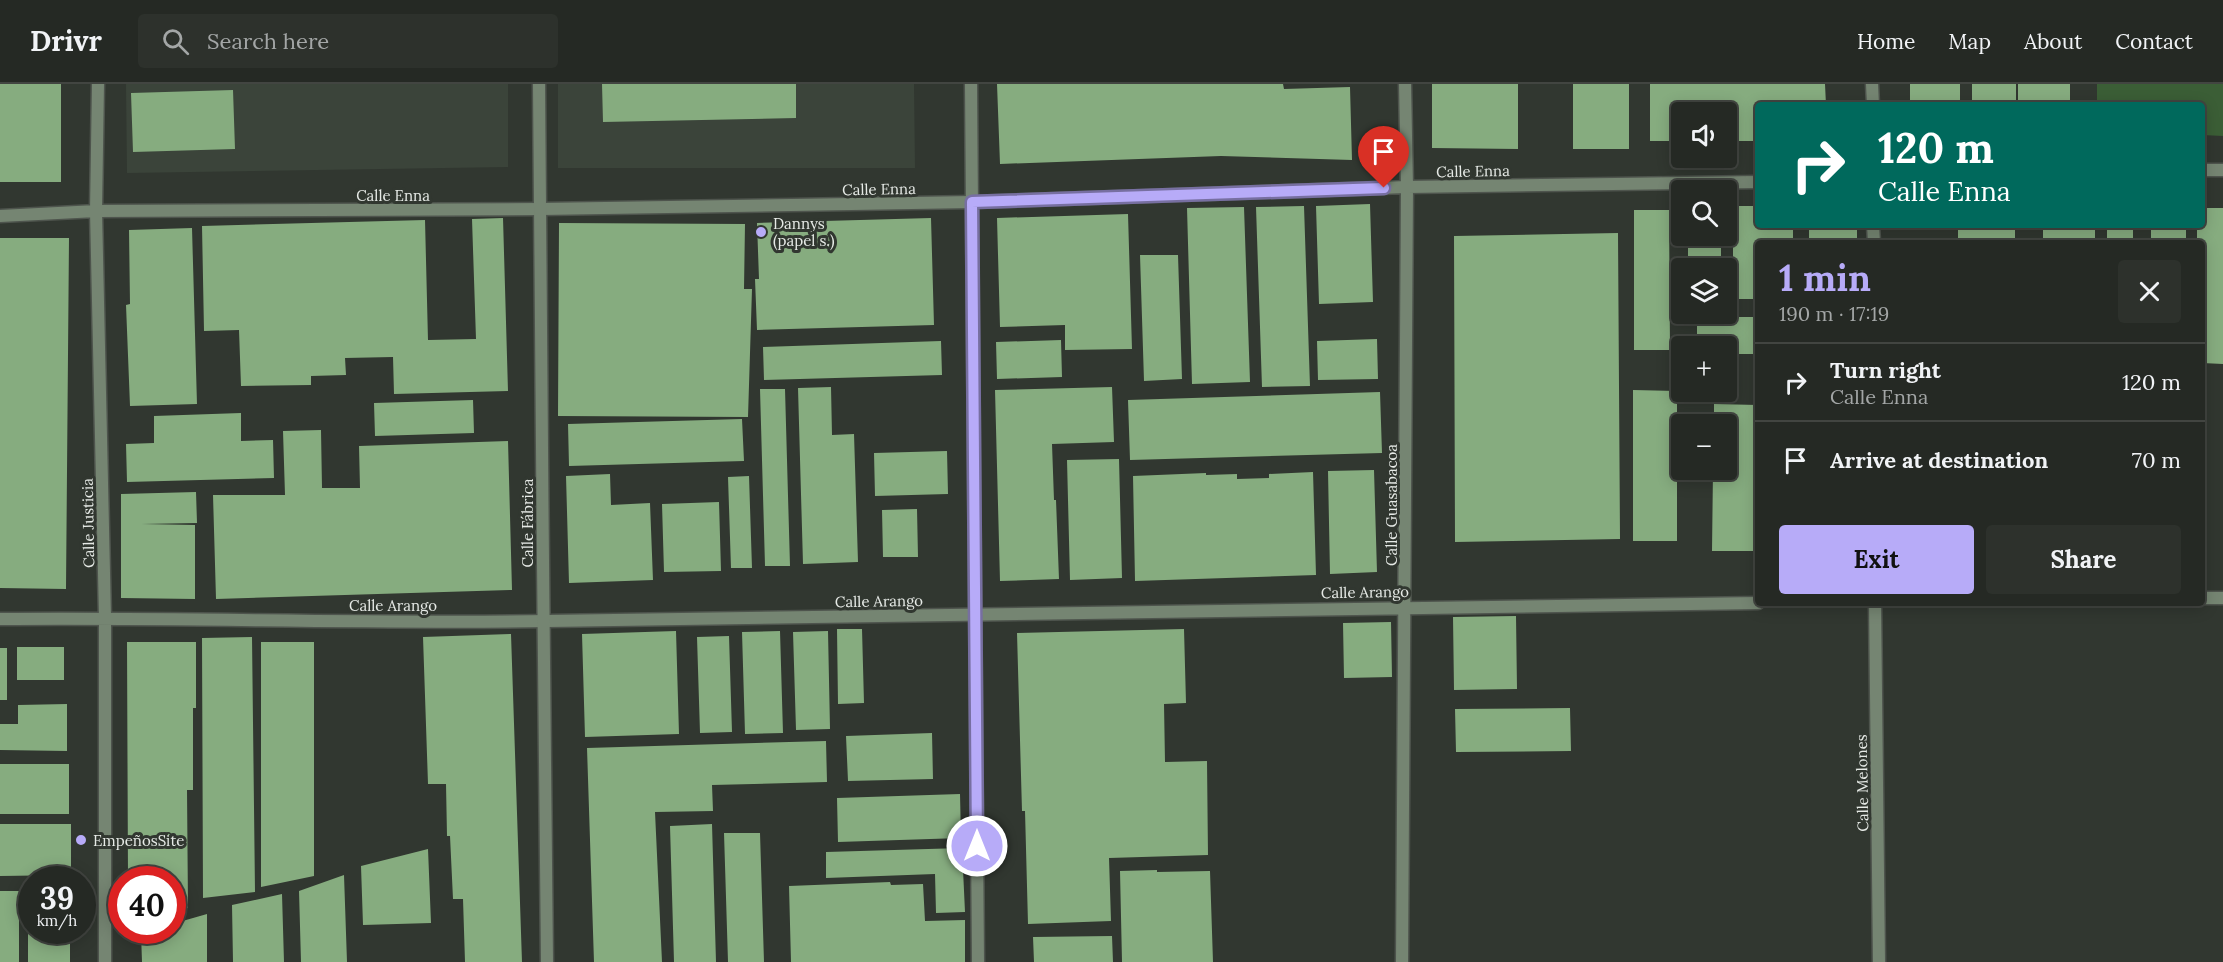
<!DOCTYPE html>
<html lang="en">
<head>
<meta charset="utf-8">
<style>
  :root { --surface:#252924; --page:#2d312c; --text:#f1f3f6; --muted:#a3a6a6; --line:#424541; --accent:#b7abf8 }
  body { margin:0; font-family:Lora,serif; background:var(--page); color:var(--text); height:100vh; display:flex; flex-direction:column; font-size:22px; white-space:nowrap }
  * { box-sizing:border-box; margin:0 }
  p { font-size:20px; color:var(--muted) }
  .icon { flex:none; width:33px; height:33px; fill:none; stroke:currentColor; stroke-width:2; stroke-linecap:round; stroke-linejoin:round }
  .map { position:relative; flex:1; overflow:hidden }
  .drawer { position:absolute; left:1755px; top:156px; width:450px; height:366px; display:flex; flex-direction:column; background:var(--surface); border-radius:6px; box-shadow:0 3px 15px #0003,0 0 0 2px var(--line) }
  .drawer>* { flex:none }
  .guide { position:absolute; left:1755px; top:18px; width:450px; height:126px; border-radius:6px; box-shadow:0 3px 15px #0003,0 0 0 2px var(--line); background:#00695c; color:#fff; overflow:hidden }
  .buttons { position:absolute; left:1671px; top:18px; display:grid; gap:12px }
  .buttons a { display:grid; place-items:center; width:66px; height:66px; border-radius:6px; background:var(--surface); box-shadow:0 3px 15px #0003,0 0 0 2px var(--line); font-size:30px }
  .speed { position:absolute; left:18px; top:782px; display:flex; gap:12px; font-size:30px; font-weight:700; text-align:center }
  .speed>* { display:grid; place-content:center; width:78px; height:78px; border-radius:50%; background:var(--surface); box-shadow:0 3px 15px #0003,0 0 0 2px var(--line); line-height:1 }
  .speed small { font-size:15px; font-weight:400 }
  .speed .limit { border:9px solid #d22; background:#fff; color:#111 }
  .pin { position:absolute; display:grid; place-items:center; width:51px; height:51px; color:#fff; margin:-62px -26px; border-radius:50% 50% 50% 0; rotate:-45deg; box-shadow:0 0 6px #0007 }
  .pin .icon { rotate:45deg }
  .me { position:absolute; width:66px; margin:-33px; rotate:0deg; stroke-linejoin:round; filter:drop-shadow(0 0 4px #0008) }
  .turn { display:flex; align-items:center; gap:21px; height:126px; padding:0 24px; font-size:27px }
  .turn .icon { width:78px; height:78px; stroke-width:2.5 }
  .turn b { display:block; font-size:42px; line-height:51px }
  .round { display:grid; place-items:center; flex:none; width:63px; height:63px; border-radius:6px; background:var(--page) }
  .headline { display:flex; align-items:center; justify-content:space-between; height:102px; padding:0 24px }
  h1 { font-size:36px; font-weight:800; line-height:45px; color:var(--accent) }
  .cta { display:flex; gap:12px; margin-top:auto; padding:12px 24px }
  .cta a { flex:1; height:69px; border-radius:6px; background:var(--accent); color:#111; font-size:24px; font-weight:800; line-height:69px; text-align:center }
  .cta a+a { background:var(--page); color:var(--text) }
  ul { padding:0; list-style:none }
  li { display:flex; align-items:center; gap:18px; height:78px; padding:0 24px; border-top:2px solid var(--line) }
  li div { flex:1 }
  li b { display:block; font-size:22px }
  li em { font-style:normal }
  header { display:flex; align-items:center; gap:36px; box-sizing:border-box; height:84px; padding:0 30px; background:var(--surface); border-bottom:2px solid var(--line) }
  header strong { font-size:28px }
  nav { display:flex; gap:33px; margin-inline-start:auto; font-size:21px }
  .search { width:420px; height:54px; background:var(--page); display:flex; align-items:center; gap:15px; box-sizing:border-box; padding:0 21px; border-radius:6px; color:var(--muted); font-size:22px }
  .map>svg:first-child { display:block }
  .built { fill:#3b443a }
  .green { fill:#3b5e36 }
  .building { fill:#86ac7f }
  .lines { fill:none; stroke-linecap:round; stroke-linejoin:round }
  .minor-casing { stroke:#4e544d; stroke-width:15 }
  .tertiary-casing { stroke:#4e544d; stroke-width:15 }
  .minor { stroke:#758572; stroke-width:12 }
  .tertiary { stroke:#758572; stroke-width:12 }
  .route-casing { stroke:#776fa1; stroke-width:15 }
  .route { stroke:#b7abf8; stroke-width:10 }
  .poi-dot { fill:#b7abf8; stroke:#313730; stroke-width:2 }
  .labels { text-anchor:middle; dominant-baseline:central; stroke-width:6; stroke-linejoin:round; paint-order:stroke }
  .street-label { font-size:15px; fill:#e6eae6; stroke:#313730 }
  .poi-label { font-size:15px; fill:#e6eae6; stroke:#313730; text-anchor:start }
</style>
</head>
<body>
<header>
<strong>Drivr</strong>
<div class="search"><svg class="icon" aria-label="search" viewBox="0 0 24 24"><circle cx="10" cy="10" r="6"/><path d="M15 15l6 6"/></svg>Search here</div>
<nav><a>Home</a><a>Map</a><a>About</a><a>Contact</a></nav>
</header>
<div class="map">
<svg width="2223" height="878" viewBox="0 0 2223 878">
  <rect width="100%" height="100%" fill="#313730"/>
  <path class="built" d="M 126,0 L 508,0 L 508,83 L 127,89 Z
    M 558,0 L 914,0 L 915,84 L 558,84 Z"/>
  <path class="green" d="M 2097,0 L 2223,0 L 2223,52 L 2202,51 L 2202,21 L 2097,21 Z"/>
  <path class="building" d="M 0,0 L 61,0 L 61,98 L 0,98 Z
    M 602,0 L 796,0 L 796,34 L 603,38 Z
    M 997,0 L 1283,0 L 1284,5 L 1350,3 L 1352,76 L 1221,72 L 1000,80 Z
    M 1432,0 L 1518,0 L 1518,65 L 1432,64 Z
    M 1573,0 L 1629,0 L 1629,65 L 1573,65 Z
    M 1650,0 L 1825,0 L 1826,21 L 1758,21 L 1758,57 L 1726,57 L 1726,28 L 1682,28 L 1682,57 L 1650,57 Z
    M 1910,0 L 1960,0 L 1960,21 L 1910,21 Z
    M 1972,0 L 2016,0 L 2016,21 L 1972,21 Z
    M 2018,0 L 2070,0 L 2070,21 L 2018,21 Z
    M 233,6 L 235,65 L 133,68 L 131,9 Z
    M 1370,120 L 1373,218 L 1319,220 L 1316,122 Z
    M 1304,122 L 1310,302 L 1262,303 L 1256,123 Z
    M 1733,122 L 1758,122 L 1758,141 L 1793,141 L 1793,159 L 1758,159 L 1758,215 L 1733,215 Z
    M 1244,123 L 1250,298 L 1192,300 L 1187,124 Z
    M 2202,124 L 2223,124 L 2223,280 L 2202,279 L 2202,159 L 2197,159 L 2197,141 L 2202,141 Z
    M 1634,126 L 1669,126 L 1670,266 L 1634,266 Z
    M 1128,130 L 1132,265 L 1065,266 L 1065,241 L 1000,243 L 997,134 Z
    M 503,134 L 508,307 L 394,310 L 393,273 L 345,274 L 346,291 L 311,292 L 311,301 L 241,302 L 239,246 L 204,247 L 202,142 L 425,136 L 428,256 L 476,255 L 472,135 Z
    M 931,134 L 934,241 L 757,246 L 755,195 L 759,195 L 757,139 Z
    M 559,139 L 745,140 L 744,205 L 752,205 L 748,333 L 558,332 Z
    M 1809,141 L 1857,141 L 1857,159 L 1809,159 Z
    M 2043,141 L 2095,141 L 2095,159 L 2043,159 Z
    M 2107,141 L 2133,141 L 2133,159 L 2107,159 Z
    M 2151,141 L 2186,141 L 2186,159 L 2151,159 Z
    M 2015,142 L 2015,159 L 1958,159 L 1958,143 Z
    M 192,144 L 197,320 L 130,322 L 126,221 L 130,220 L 129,146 Z
    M 1618,149 L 1620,455 L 1455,458 L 1454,152 Z
    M 1688,152 L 1721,152 L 1721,184 L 1688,184 Z
    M 0,154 L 69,154 L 66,505 L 0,504 Z
    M 1140,171 L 1178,171 L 1182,295 L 1144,297 Z
    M 1697,233 L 1758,233 L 1758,270 L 1726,270 L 1726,262 L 1697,262 Z
    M 1377,255 L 1378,295 L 1318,296 L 1317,257 Z
    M 1061,256 L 1062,293 L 997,295 L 996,258 Z
    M 941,257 L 942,291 L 764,296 L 763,263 Z
    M 831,303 L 832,351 L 854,350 L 858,478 L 803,480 L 798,304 Z
    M 1112,303 L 1114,358 L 1052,360 L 1054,416 L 1056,416 L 1059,495 L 1000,497 L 995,306 Z
    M 760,305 L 785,305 L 790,482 L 765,482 Z
    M 1633,306 L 1677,307 L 1677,457 L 1633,457 Z
    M 1380,308 L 1382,369 L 1130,376 L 1128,316 Z
    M 473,316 L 474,349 L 375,352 L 374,319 Z
    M 1714,320 L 1758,321 L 1758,467 L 1712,467 L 1713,386 L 1726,386 L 1726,340 L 1714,340 Z
    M 241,329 L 241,357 L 273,356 L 274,394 L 127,398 L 126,360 L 154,359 L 154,332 Z
    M 742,335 L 744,377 L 569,382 L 568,340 Z
    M 321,346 L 322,404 L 360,404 L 359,362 L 508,357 L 512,506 L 216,515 L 213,411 L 285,411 L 283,347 Z
    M 947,367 L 948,410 L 875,412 L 874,369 Z
    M 1119,375 L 1122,494 L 1070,496 L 1067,376 Z
    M 1374,386 L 1377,488 L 1330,490 L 1328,387 Z
    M 1313,388 L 1316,491 L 1135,497 L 1133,392 L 1206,389 L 1206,391 L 1237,390 L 1237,395 L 1269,394 L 1269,390 Z
    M 610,390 L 611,421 L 650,419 L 653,496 L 569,499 L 566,392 Z
    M 749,392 L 752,484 L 731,484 L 728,393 Z
    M 196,408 L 197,439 L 142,440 L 195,441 L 195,515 L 121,514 L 121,410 Z
    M 719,418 L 721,487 L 664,488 L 662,420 Z
    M 917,425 L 918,473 L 883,473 L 882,426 Z
    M 1516,532 L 1517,605 L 1454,606 L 1453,533 Z
    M 1391,538 L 1392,593 L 1344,594 L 1343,539 Z
    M 837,545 L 862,545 L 864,619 L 838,620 Z
    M 1184,545 L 1186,619 L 1164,620 L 1165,678 L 1207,677 L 1208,771 L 1109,774 L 1111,837 L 1028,840 L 1025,727 L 1022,727 L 1017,549 Z
    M 676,547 L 679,650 L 585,653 L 582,550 Z
    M 780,547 L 783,649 L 745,650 L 742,548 Z
    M 828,547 L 830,645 L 796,646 L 793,548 Z
    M 511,550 L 522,878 L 465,878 L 463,815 L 453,815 L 450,752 L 447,752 L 446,700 L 428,700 L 423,553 Z
    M 729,552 L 732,648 L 700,649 L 697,553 Z
    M 252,553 L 255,808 L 203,814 L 202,554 Z
    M 127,558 L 196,558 L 196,624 L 193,624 L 193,706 L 187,706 L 188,824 L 172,828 L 172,795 L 128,795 Z
    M 261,558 L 314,558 L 314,792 L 261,803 Z
    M 17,563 L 64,563 L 64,596 L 17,596 Z
    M 0,564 L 7,564 L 7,616 L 0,616 Z
    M 67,620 L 67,667 L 0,666 L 0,640 L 18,640 L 18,621 Z
    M 1570,624 L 1571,667 L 1456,668 L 1455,625 Z
    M 932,649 L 933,695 L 848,697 L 846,652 Z
    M 826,657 L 827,698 L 712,701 L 713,727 L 655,728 L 662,878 L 594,878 L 587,664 Z
    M 0,680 L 69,680 L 69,730 L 0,730 Z
    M 960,710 L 961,754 L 838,758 L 837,714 Z
    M 0,740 L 71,740 L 71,791 L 0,792 Z
    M 712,740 L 716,878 L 674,878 L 670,742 Z
    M 724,749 L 760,749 L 764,878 L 728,878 Z
    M 962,764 L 965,828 L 936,829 L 935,790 L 826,794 L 826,768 Z
    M 428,765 L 431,839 L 363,841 L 361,782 Z
    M 1157,786 L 1157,788 L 1210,787 L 1213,878 L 1122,878 L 1120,787 Z
    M 344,791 L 347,878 L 301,878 L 299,807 Z
    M 890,798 L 891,801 L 923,800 L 925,837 L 965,836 L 965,878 L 791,878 L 789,802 Z
    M 0,807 L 19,807 L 19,878 L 0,878 Z
    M 28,807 L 32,807 L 32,846 L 70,846 L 70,878 L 28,878 Z
    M 282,810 L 284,878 L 233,878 L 232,821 Z
    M 207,830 L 207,878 L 142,878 L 141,849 L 152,846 L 172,846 L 172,840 Z
    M 1112,852 L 1113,878 L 1034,878 L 1033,853 Z"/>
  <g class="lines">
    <defs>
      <path id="minor" d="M 98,0 L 96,127 L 105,534 L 105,878
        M 1872,0 L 1873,21
        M 2202,86 L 2223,86
        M 0,132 L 96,127 L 541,125 L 972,118 L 1407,103 L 1758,98
        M 1873,141 L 1874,159
        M 2202,514 L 2223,514
        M 1875,519 L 1879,878
        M 0,535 C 183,533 365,540 548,537 C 951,533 1355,523 1758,519
        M 1402,878 L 1407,103 L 1405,0"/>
      <path id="tertiary" d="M 539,0 C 542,293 543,585 547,878
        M 971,0 L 978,878"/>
    </defs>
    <use href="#minor" class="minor-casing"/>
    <use href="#tertiary" class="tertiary-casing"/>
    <use href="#minor" class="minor"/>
    <use href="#tertiary" class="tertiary"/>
  </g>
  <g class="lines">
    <defs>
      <path id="route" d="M 977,762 L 972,118 L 1384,104"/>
    </defs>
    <use href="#route" class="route-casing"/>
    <use href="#route" class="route"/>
  </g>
  <g class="poi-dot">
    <circle cx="761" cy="148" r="6"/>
    <circle cx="81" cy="756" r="6"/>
  </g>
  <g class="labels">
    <g class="street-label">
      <text transform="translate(1473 87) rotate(-1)">Calle Enna</text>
      <text transform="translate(879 105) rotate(-1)">Calle Enna</text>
      <text x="393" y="111">Calle Enna</text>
      <text transform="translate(1391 421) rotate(-90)">Calle Guasabacoa</text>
      <text transform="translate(88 439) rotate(-91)">Calle Justicia</text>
      <text transform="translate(527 439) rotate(-90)">Calle Fábrica</text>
      <text transform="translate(1365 508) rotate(-1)">Calle Arango</text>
      <text transform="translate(879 517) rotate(-1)">Calle Arango</text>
      <text x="393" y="521">Calle Arango</text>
      <text transform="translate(1862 699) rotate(-91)">Calle Melones</text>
    </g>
    <g class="poi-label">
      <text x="773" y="139">Dannys<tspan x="773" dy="17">(papel s.)</tspan></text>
      <text x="93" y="756">EmpeñosSite</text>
    </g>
  </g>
</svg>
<div class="buttons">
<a><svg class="icon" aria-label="sound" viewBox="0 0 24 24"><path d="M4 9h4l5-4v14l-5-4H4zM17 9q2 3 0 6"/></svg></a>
<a><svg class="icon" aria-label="search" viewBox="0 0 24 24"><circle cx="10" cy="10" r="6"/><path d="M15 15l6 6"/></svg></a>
<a><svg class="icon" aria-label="layers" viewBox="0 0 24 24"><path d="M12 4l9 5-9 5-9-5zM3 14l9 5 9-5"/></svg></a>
<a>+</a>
<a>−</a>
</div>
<div class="speed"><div>39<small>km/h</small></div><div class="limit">40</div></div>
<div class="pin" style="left:1384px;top:104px;background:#d93025"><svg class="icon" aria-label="arrive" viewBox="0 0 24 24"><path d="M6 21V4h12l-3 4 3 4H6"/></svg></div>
<svg class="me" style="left:977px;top:762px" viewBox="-20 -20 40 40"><circle r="17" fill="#b7abf8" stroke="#fff" stroke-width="3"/><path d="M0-11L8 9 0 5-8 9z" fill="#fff"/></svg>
<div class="guide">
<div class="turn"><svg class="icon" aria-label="right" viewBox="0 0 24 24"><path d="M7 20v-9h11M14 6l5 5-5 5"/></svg><div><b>120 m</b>Calle Enna</div></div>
</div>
<section class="drawer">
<div class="headline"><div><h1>1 min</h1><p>190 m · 17:19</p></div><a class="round"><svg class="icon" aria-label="close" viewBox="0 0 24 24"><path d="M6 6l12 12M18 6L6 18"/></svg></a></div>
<ul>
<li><svg class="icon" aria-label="right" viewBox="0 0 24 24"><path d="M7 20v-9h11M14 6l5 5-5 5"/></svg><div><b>Turn right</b><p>Calle Enna</p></div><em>120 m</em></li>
<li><svg class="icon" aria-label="arrive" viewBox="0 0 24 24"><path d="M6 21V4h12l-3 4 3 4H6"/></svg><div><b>Arrive at destination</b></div><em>70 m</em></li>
</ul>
<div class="cta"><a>Exit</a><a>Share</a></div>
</section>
</div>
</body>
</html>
